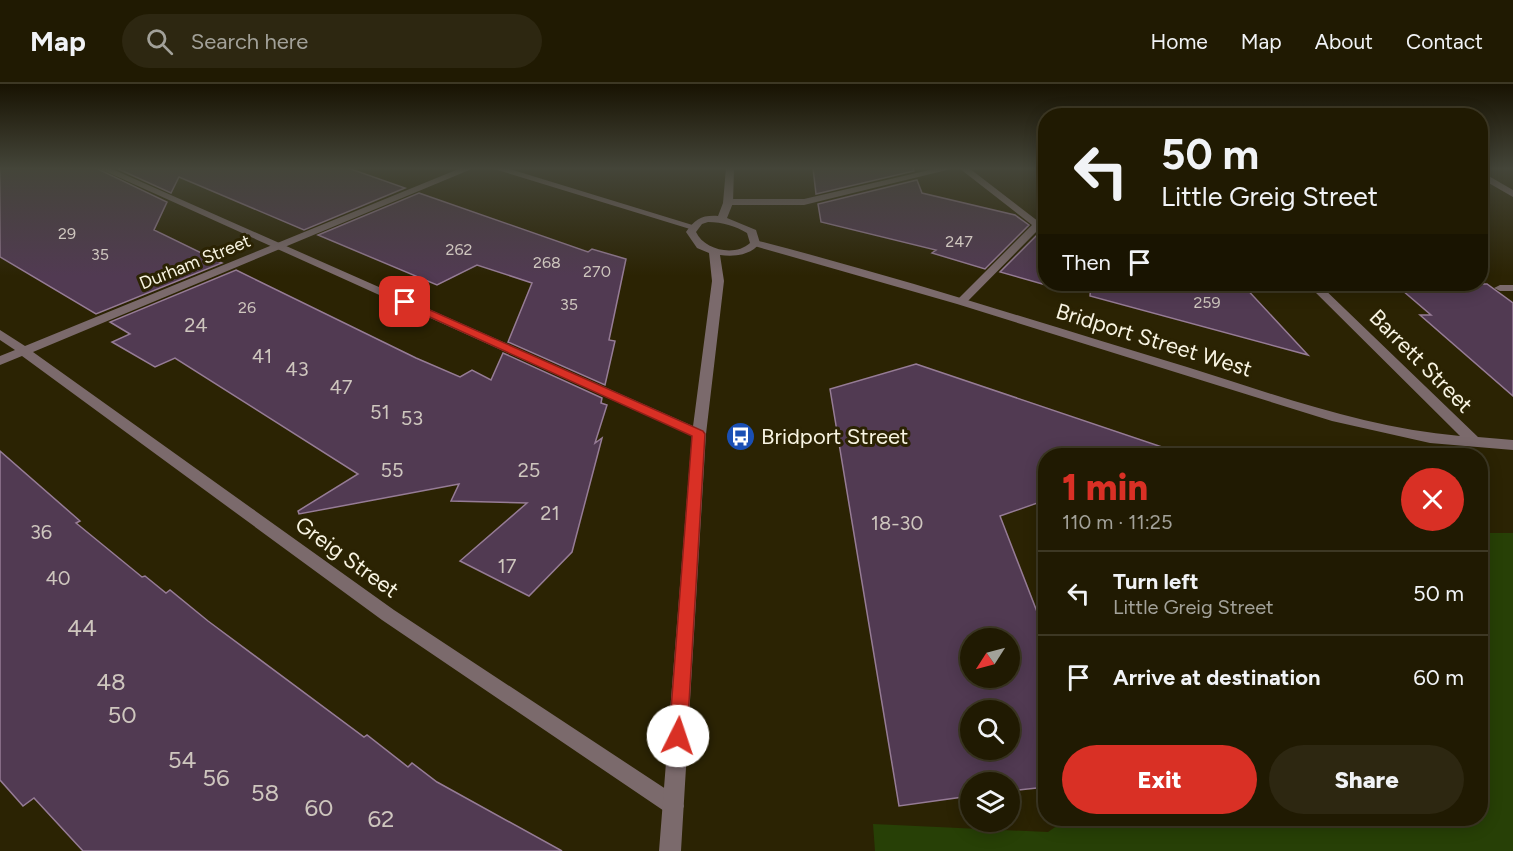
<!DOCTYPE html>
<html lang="en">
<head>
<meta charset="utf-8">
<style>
  :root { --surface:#201a02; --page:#2d2711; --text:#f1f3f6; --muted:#a2a199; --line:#3d3824; --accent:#d93025 }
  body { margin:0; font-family:Figtree,sans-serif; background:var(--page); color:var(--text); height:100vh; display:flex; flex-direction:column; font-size:22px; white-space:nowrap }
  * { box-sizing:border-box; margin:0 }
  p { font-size:20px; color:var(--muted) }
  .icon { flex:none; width:33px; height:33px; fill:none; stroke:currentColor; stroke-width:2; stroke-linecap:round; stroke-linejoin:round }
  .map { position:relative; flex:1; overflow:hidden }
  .sheet { position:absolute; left:1038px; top:364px; width:450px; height:378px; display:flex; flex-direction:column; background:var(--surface); border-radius:24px; box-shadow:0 3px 15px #0003,0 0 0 2px var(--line) }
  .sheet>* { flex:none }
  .hud { position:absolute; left:1038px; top:24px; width:450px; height:183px; border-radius:24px; box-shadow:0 3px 15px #0003,0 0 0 2px var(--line); background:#201a02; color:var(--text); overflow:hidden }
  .needle { width:39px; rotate:234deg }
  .buttons { position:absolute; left:960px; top:544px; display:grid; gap:12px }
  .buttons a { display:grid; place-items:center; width:60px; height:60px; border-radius:50%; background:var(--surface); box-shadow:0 3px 15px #0003,0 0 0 2px var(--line); font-size:30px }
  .pin { position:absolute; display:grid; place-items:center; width:51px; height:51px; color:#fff; margin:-26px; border-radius:12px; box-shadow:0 3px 9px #0006 }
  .me { position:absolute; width:66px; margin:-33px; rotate:4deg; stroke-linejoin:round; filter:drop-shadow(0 0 4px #0008) }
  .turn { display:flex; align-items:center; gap:21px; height:126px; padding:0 24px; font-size:27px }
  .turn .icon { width:78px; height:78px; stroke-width:2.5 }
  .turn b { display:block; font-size:42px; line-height:51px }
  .then { display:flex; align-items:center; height:57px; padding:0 24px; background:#0003; gap:12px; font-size:22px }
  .round { display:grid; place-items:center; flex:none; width:63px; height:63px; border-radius:32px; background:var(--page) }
  .summary { display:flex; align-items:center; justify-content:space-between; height:102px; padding:0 24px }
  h1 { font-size:36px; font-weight:800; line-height:45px; color:var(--accent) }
  .cta { display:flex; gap:12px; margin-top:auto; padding:12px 24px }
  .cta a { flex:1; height:69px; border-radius:36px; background:var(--accent); color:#fff; font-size:24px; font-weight:800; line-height:69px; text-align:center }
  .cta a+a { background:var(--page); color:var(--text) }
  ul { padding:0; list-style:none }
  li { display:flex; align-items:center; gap:18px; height:84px; padding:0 24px; border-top:2px solid var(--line) }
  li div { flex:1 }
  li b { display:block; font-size:22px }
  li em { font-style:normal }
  header { display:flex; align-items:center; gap:36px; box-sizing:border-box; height:84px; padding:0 30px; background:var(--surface); border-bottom:2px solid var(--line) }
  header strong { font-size:28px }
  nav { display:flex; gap:33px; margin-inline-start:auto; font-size:21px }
  .search { width:420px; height:54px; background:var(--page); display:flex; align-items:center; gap:15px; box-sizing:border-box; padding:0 21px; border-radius:33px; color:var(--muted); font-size:22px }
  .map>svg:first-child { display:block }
  .green { fill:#274006 }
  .building { fill:#513a52; stroke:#967c96; stroke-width:1.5; fill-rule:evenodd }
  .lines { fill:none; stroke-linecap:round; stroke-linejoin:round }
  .service { fill:#7b6a6c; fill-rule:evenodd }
  .minor { fill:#7b6a6c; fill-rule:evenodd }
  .tertiary { fill:#7b6a6c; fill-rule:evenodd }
  .route { fill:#d93025; stroke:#8d1f18; stroke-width:1.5 }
  .labels { text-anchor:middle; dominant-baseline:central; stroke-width:6; stroke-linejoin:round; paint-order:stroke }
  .far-number-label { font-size:16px; fill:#cec6be }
  .far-street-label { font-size:18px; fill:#f8f4e2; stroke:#2b2303 }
  .number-label { font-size:20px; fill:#cec6be }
  .street-label { font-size:22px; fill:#f8f4e2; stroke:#2b2303 }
  .poi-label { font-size:22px; fill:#f8f4e2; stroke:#2b2303; text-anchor:start }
  .near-number-label { font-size:24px; fill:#cec6be }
</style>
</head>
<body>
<header>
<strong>Map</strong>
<div class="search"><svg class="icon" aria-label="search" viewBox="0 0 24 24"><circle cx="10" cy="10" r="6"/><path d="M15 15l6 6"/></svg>Search here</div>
<nav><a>Home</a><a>Map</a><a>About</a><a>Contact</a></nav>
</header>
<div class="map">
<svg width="1513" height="767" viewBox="0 0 1513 767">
  <rect width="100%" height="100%" fill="#2b2303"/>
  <path class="green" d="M 1481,449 L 1513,449 L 1513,767 L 875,767 L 873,740 L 1048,748 L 1067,735 L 1480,735 Z"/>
  <path class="building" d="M 0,84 L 96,84 L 167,118 L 154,146 L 222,179 L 96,230 L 0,173 Z
    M 116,84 L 348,84 L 405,104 L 304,146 L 179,93 L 171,109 Z
    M 813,84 L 913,84 L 914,87 L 816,110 Z
    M 917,96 L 922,109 L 1015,131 L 1029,141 L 985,185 L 932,169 L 936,166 L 821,138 L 818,120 Z
    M 419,109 L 588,168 L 592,165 L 626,175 L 609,256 L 615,257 L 605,301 L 508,258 L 532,199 L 477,181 L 437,201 L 318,151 Z
    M 1041,137 L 1046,138 L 1046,201 L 1000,188 L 1045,143 Z
    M 236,186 L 416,274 L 460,293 L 472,286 L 491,296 L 503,269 L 602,314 L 601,319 L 607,321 L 595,359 L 602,354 L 572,468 L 529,512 L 460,477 L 527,419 L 451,417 L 459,400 L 299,430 L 298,427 L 358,390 L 175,274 L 155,283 L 112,258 L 130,250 L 110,238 Z
    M 1091,200 L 1242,200 L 1308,271 L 1090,212 Z
    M 1395,200 L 1487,200 L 1513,219 L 1513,312 L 1420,231 L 1431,231 Z
    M 916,280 L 1168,365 L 1167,372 L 1046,372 L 1046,416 L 1000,432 L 1046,551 L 1046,703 L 1010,707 L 1010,699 L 970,699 L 970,712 L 899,722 L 830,305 ZM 970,555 L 1010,555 L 1010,594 L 970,594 ZM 970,627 L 1010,627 L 1010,666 L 970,666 Z
    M 0,367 L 80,437 L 76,439 L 142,493 L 145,492 L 166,509 L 170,506 L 208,537 L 364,653 L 367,651 L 408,683 L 412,679 L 437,698 L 562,767 L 83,767 L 34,714 L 23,722 L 0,696 Z"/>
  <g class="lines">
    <path class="service" d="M 98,84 L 110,84 L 704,347 L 706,350 L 704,353 L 694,353 Z
      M 959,84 L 969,84 L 1043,141 L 965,220 L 957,220 L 957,216 L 1032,141 Z
      M 1513,201 L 1513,207 L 1500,207 L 1494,204 L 1500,201 Z"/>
    <path class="minor" d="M 461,84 L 474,84 L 33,268 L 394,526 L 681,715 L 684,722 L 681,729 L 673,733 L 382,536 L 22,272 L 0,281 L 0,272 L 15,266 L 0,256 L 0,246 L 25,262 Z
      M 491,84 L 506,84 L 699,143 L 690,145 Z
      M 938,84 L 955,84 L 804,121 L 728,121 L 723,118 L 728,115 L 804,115 Z
      M 1480,87 L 1513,106 L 1513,113 L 1480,94 Z
      M 755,156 C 900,193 1043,240 1187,283 C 1276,311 1366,344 1460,352 L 1307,200 L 1319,200 L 1478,353 L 1513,356 L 1513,366 L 1430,359 L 1332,337 L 957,220 L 751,161 L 751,157 Z"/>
    <path class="tertiary" d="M 726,84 L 734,84 L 733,119 L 727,134 L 756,146 L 760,159 C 751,171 735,173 720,171 L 724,197 L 706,350 L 681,767 L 659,767 L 692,350 L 712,197 L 709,169 L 697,164 L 686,148 C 695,135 702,131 718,132 L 723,119 ZM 708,138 C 723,138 735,142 747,149 L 750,159 C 735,173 704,166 696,148 L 702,140 Z"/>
  </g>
  <linearGradient id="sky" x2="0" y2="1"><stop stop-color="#181302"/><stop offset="0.44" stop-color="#444539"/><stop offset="1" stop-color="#444539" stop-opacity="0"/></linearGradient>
  <rect width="1513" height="192" fill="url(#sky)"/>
  <path class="route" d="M 405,215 L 703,347 L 705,350 L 687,652 L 685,658 L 678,661 L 671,658 L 669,652 L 692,352 L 401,220 L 400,218 Z"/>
  <defs>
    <symbol id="bus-disc" viewBox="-11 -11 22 22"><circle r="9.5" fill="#1a4fb4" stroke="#2b2303"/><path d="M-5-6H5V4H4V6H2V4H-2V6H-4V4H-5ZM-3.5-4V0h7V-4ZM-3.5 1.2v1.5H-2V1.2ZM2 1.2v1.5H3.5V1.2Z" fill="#fff"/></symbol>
  </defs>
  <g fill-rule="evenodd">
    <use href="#bus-disc" x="724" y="336" width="33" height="33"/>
  </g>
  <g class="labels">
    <g class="far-number-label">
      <text x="67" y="149">29</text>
      <text x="959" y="157">247</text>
      <text x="459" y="165">262</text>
      <text x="100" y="170">35</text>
      <text x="547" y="178">268</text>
      <text x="597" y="187">270</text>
      <text x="1207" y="218">259</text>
      <text x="569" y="220">35</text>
      <text x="247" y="223">26</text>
    </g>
    <g class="far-street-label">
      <text transform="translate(195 178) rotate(-22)">Durham Street</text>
    </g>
    <g class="number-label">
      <text x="196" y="241">24</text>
      <text x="262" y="272">41</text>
      <text x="297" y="285">43</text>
      <text x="341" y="303">47</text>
      <text x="380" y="328">51</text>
      <text x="412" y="334">53</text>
      <text x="392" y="386">55</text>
      <text x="529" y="386">25</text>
      <text x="550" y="429">21</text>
      <text x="897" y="439">18-30</text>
      <text x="41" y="448">36</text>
      <text x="507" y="482">17</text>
      <text x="58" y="494">40</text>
    </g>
    <g class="street-label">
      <text transform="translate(1154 256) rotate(17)">Bridport Street West</text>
      <text transform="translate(1421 277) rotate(45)">Barrett Street</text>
      <text transform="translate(347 473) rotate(36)">Greig Street</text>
    </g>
    <g class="poi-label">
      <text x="761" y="352">Bridport Street</text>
    </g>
    <g class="near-number-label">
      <text x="82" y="543">44</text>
      <text x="111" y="597">48</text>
      <text x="122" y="630">50</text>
      <text x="182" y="675">54</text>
      <text x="216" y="693">56</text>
      <text x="265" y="708">58</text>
      <text x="319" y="723">60</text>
      <text x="381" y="734">62</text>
    </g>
  </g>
</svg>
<div class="buttons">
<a><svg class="needle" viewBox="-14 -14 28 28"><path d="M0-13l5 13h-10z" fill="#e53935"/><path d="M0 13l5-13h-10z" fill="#a2a199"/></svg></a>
<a><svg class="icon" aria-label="search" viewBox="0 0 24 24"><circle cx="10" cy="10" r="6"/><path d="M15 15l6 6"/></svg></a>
<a><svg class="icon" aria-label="layers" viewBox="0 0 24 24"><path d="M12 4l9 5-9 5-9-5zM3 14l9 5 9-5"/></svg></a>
</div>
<div class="pin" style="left:405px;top:218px;background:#d93025"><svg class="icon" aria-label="arrive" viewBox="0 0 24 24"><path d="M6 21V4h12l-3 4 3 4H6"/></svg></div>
<svg class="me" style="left:678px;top:652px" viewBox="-20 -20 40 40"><circle r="19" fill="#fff"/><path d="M0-13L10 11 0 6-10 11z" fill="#d93025"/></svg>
<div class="hud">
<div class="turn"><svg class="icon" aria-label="left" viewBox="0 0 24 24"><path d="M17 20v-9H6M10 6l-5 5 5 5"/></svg><div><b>50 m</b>Little Greig Street</div></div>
<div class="then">Then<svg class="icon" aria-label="arrive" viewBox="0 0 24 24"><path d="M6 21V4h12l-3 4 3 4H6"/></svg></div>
</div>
<section class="sheet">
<div class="summary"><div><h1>1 min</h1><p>110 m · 11:25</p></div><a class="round" style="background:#d93025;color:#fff"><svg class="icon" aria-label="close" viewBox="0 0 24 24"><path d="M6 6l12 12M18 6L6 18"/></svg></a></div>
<ul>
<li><svg class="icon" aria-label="left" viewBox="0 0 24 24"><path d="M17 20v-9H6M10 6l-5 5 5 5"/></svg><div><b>Turn left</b><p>Little Greig Street</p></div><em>50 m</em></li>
<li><svg class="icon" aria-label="arrive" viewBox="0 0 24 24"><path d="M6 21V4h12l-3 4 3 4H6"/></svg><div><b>Arrive at destination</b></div><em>60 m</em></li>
</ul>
<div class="cta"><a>Exit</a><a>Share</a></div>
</section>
</div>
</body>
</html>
